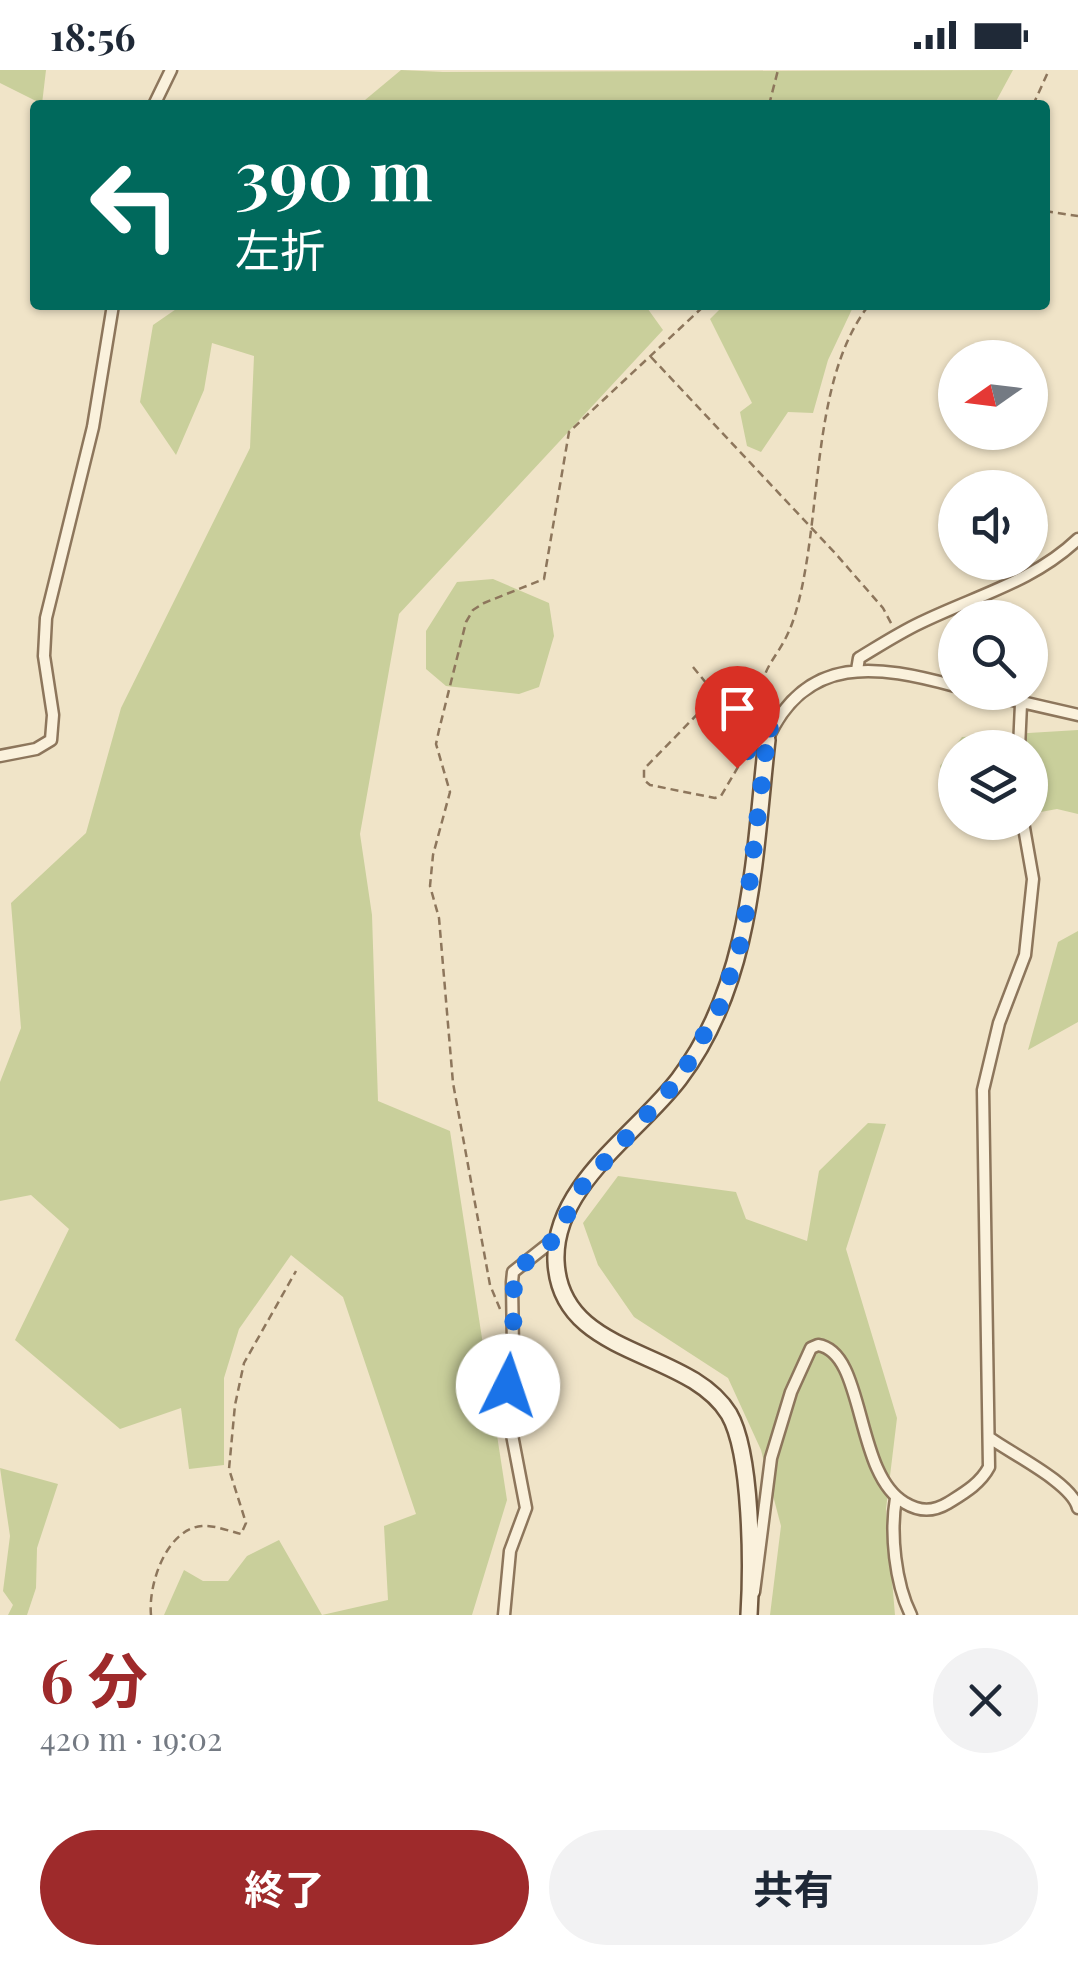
<!DOCTYPE html>
<html lang="ja">
<head>
<meta charset="utf-8">
<style>
  :root { --surface:#fff; --page:#f2f2f3; --text:#1f2937; --muted:#747a83; --accent:#9e2a2b }
  body { margin:0; font-family:"Playfair Display","Noto Sans JP",serif; background:var(--page); color:var(--text); height:100vh; display:flex; flex-direction:column; font-size:38px; white-space:nowrap }
  * { box-sizing:border-box; margin:0 }
  p { font-size:32px; color:var(--muted) }
  .icon { flex:none; width:55px; height:55px; fill:none; stroke:currentColor; stroke-width:2; stroke-linecap:round; stroke-linejoin:round }
  .map { position:relative; height:1545px; overflow:hidden }
  .sheet { display:flex; flex-direction:column; background:var(--surface); flex:1 }
  .sheet>* { flex:none }
  .banner { position:absolute; left:30px; top:30px; width:1020px; height:210px; border-radius:10px; box-shadow:0 2px 8px #0004; background:#00695c; color:#fff; overflow:hidden }
  .needle { width:65px; rotate:256deg }
  .fabs { position:absolute; left:938px; top:270px; display:grid; gap:20px }
  .fabs a { display:grid; place-items:center; width:110px; height:110px; border-radius:50%; background:var(--surface); box-shadow:0 2px 8px #0004; font-size:50px }
  .pin { position:absolute; display:grid; place-items:center; width:85px; height:85px; color:#fff; margin:-102px -42px; border-radius:50% 50% 50% 0; rotate:-45deg; box-shadow:0 0 10px #0007 }
  .pin .icon { rotate:45deg }
  .me { position:absolute; width:110px; margin:-55px; rotate:4deg; stroke-linejoin:round; filter:drop-shadow(0 0 8px #0008) }
  .turn { display:flex; align-items:center; gap:35px; height:210px; padding:0 40px; font-size:45px }
  .turn .icon { width:130px; height:130px; stroke-width:2.5 }
  .turn b { display:block; font-size:70px; line-height:85px }
  .round { display:grid; place-items:center; flex:none; width:105px; height:105px; border-radius:52px; background:var(--page) }
  .headline { display:flex; align-items:center; justify-content:space-between; height:170px; padding:0 40px }
  h1 { font-size:60px; font-weight:700; line-height:75px; color:var(--accent) }
  .button { display:flex; gap:20px; margin-top:auto; padding:20px 40px }
  .button a { flex:1; height:115px; border-radius:60px; background:var(--accent); color:#fff; font-size:40px; font-weight:700; line-height:115px; text-align:center }
  .button a+a { background:var(--page); color:var(--text) }
  .status { display:flex; justify-content:space-between; align-items:center; height:70px; padding:0 50px; background:var(--surface); direction:ltr }
  .status svg { height:28px; fill:currentColor }
  .map>svg:first-child { display:block }
  .green { fill:#c9cf9b }
  .lines { fill:none; stroke-linecap:round; stroke-linejoin:round }
  .street-casing { stroke:#8d765c; stroke-width:15 }
  .secondary-casing { stroke:#6f573f; stroke-width:20 }
  .path { stroke:#8d765c; stroke-width:2.5; stroke-dasharray:8 5; stroke-linecap:butt }
  .street { stroke:#faf1dc; stroke-width:10 }
  .secondary { stroke:#faf1dc; stroke-width:15 }
  .route { stroke:#1a73e8; stroke-width:18; stroke-dasharray:0 32.4 }
</style>
</head>
<body>
<div class="status"><b>18:56</b><svg viewBox="0 0 49 12"><path d="M0 12V9h3v3zM5 12V6h3v6zM10 12V3h3v9zM15 12V0h3v12zM26 1h20v11H26zM47 4h2v5h-2z"/></svg></div>
<div class="map">
<svg width="1078" height="1545" viewBox="0 0 1078 1545">
  <rect width="100%" height="100%" fill="#f0e4c8"/>
  <path class="green" d="M 0,0 L 46,0 L 42,34 L 0,13 Z
    M 401,0 L 443,2 L 1013,0 L 994,35 L 359,35 Z
    M 182,235 L 645,235 L 663,260 L 399,544 L 360,764 L 372,845 L 378,1031 L 450,1061 L 507,1430 L 472,1545 L 164,1545 L 184,1500 L 203,1511 L 228,1511 L 247,1486 L 279,1470 L 322,1545 L 388,1530 L 384,1456 L 416,1444 L 343,1227 L 291,1185 L 239,1259 L 224,1308 L 224,1395 L 189,1399 L 181,1338 L 120,1359 L 15,1270 L 69,1159 L 31,1125 L 0,1131 L 0,1012 L 21,958 L 11,833 L 86,763 L 121,638 L 250,378 L 254,286 L 212,273 L 204,320 L 176,385 L 140,332 L 153,255 Z
    M 724,235 L 854,235 L 828,290 L 813,343 L 788,342 L 761,382 L 747,376 L 740,342 L 752,333 L 710,249 Z
    M 493,509 L 549,533 L 554,566 L 539,617 L 519,624 L 446,616 L 426,599 L 426,561 L 457,512 Z
    M 1078,660 L 1078,744 L 1057,739 L 1030,744 L 1030,678 L 955,678 L 953,743 L 940,696 L 962,667 Z
    M 1078,861 L 1078,952 L 1028,980 L 1058,872 Z
    M 868,1053 L 886,1054 L 846,1179 L 897,1348 L 886,1439 L 895,1545 L 770,1545 L 781,1456 L 761,1380 L 728,1308 L 634,1247 L 598,1195 L 583,1153 L 618,1106 L 736,1122 L 746,1149 L 807,1171 L 819,1101 Z
    M 0,1398 L 58,1414 L 37,1478 L 36,1518 L 27,1545 L 8,1545 L 13,1535 L 3,1521 L 10,1466 Z"/>
  <g class="lines">
    <defs>
      <path id="street" d="M 154,35 L 171,0
        M 857,600 L 859,588 C 879,576 899,563 920,553 C 975,526 1033,512 1078,469
        M 978,622 L 1078,645
        M 767,670 C 806,583 878,595 955,616
        M 1019,678 L 1021,634
        M 0,686 L 36,679 L 51,670 L 53,645 L 44,586 L 46,548 L 93,357 L 113,235
        M 990,1368 C 1012,1384 1072,1413 1078,1438
        M 896,1428 C 890,1463 895,1513 911,1545
        M 754,1522 L 771,1388 L 791,1322 L 811,1278 L 818,1275 C 866,1282 854,1404 905,1433 C 920,1442 933,1442 948,1433 C 964,1423 980,1414 989,1397 L 983,1020 L 999,953 L 1025,885 L 1033,809 L 1023,752
        M 504,1545 L 510,1481 L 526,1438 L 508,1344 L 513,1280 L 512,1212 L 513,1202 L 556,1168"/>
      <path id="secondary" d="M 749,1545 C 752,1497 752,1384 729,1344 C 688,1277 560,1289 556,1191 C 553,1116 637,1064 679,1009 C 753,911 754,785 767,670"/>
    </defs>
    <use href="#street" class="street-casing"/>
    <use href="#secondary" class="secondary-casing"/>
    <path class="path" d="M 769,35 L 778,0
      M 1033,35 L 1049,0
      M 1045,141 L 1078,146
      M 651,287 L 835,483 L 883,538 L 892,555
      M 693,597 L 716,625 L 756,659
      M 716,625 L 644,699 L 644,710 L 650,715 L 715,728 L 721,726 L 752,673
      M 764,654 C 753,592 778,597 794,548 C 824,453 808,313 869,235
      M 500,1239 L 490,1215 L 453,1013 L 439,848 L 430,816 L 433,785 L 450,722 L 436,674 L 439,660 L 466,552 L 473,540 L 484,533 L 544,509 L 569,362 L 705,235
      M 151,1545 C 148,1515 166,1459 202,1456 C 214,1455 229,1461 241,1464 L 246,1453 L 229,1399 L 235,1335 L 244,1293 L 296,1201"/>
    <use href="#street" class="street"/>
    <use href="#secondary" class="secondary"/>
  </g>
  <g class="lines">
    <path class="route" d="M 508,1316 L 513,1280 L 514,1202 L 556,1168 L 579,1120 L 680,1008 L 720,936 L 743,866 L 767,670 L 773,656 L 753,672 L 737,698"/>
  </g>
</svg>
<div class="fabs">
<a><svg class="needle" viewBox="-14 -14 28 28"><path d="M0-13l5 13h-10z" fill="#e53935"/><path d="M0 13l5-13h-10z" fill="#747a83"/></svg></a>
<a><svg class="icon" aria-label="sound" viewBox="0 0 24 24"><path d="M4 9h4l5-4v14l-5-4H4zM17 9q2 3 0 6"/></svg></a>
<a><svg class="icon" aria-label="search" viewBox="0 0 24 24"><circle cx="10" cy="10" r="6"/><path d="M15 15l6 6"/></svg></a>
<a><svg class="icon" aria-label="layers" viewBox="0 0 24 24"><path d="M12 4l9 5-9 5-9-5zM3 14l9 5 9-5"/></svg></a>
</div>
<div class="pin" style="left:737px;top:698px;background:#d93025"><svg class="icon" aria-label="arrive" viewBox="0 0 24 24"><path d="M6 21V4h12l-3 4 3 4H6"/></svg></div>
<svg class="me" style="left:508px;top:1316px" viewBox="-20 -20 40 40"><circle r="19" fill="#fff"/><path d="M0-13L10 11 0 6-10 11z" fill="#1a73e8"/></svg>
<div class="banner">
<div class="turn"><svg class="icon" aria-label="left" viewBox="0 0 24 24"><path d="M17 20v-9H6M10 6l-5 5 5 5"/></svg><div><b>390 m</b>左折</div></div>
</div>
</div>
<section class="sheet">
<div class="headline"><div><h1>6 分</h1><p>420 m · 19:02</p></div><a class="round"><svg class="icon" aria-label="close" viewBox="0 0 24 24"><path d="M6 6l12 12M18 6L6 18"/></svg></a></div>
<div class="button"><a>終了</a><a>共有</a></div>
</section>
</body>
</html>
